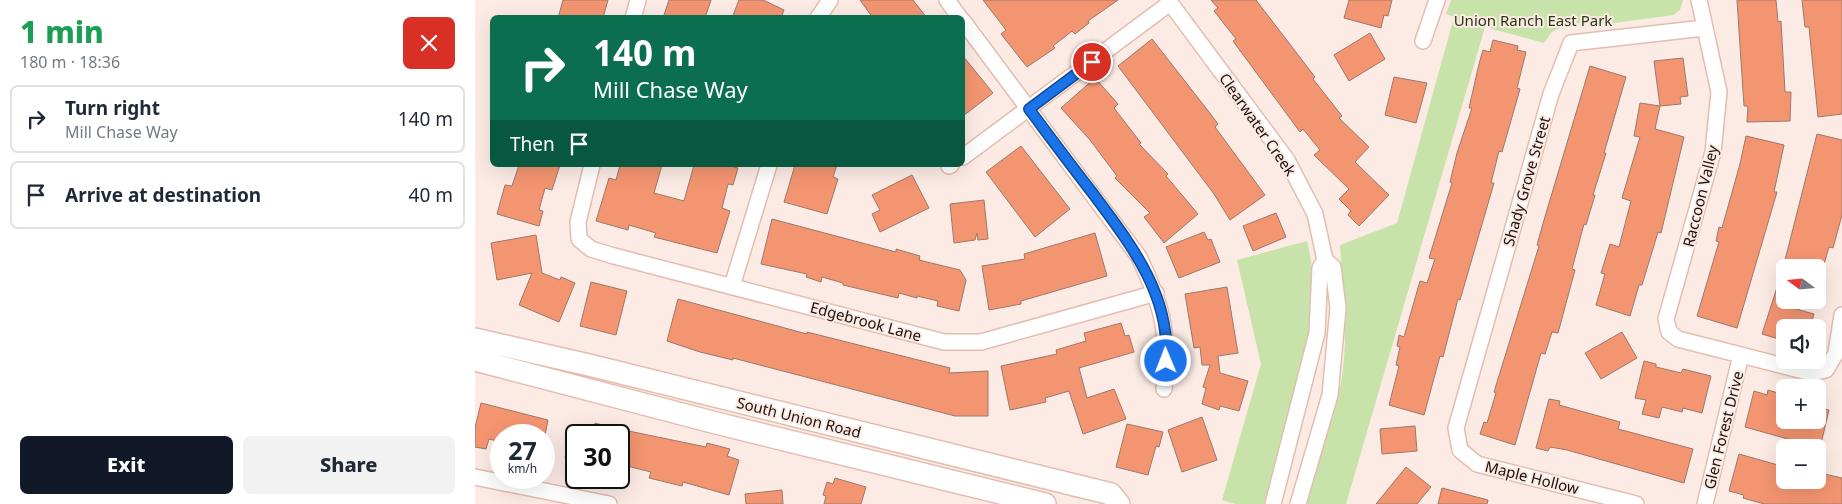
<!DOCTYPE html>
<html lang="en">
<head>
<meta charset="utf-8">
<style>
  :root { --surface:#fff; --page:#f2f2f3; --text:#1f2937; --muted:#747a83; --line:#e0e1e3; --accent:#111827 }
  body { margin:0; font-family:"Noto Sans",sans-serif; background:var(--page); color:var(--text); height:100vh; display:flex; flex-direction:column; font-size:19px; white-space:nowrap }
  * { box-sizing:border-box; margin:0 }
  p { font-size:16px; color:var(--muted) }
  .icon { flex:none; width:28px; height:28px; fill:none; stroke:currentColor; stroke-width:2; stroke-linecap:round; stroke-linejoin:round }
  .map { position:relative; flex:1; overflow:hidden }
  .details { display:flex; flex-direction:column; background:var(--surface); width:475px }
  .details>* { flex:none }
  .banner { position:absolute; left:15px; top:15px; width:475px; height:152px; border-radius:8px; box-shadow:0 5px 20px #0002; background:#0b6e4f; color:#fff; overflow:hidden }
  .needle { width:32px; rotate:286deg }
  .fabs { position:absolute; left:1301px; top:259px; display:grid; gap:10px }
  .fabs a { display:grid; place-items:center; width:50px; height:50px; border-radius:8px; background:var(--surface); box-shadow:0 5px 20px #0002; font-size:25px }
  .speed { position:absolute; left:15px; top:424px; display:flex; gap:10px; font-size:25px; font-weight:700; text-align:center }
  .speed>* { display:grid; place-content:center; width:65px; height:65px; border-radius:50%; background:var(--surface); box-shadow:0 5px 20px #0002; line-height:1 }
  .speed small { font-size:12px; font-weight:400 }
  .speed .limit { border:2px solid #111; border-radius:8px; background:#fff; color:#111 }
  .pin { position:absolute; display:grid; place-items:center; width:42px; height:42px; color:#fff; margin:-21px; border:2px solid #fff; border-radius:50%; box-shadow:0 1px 5px #0007 }
  .me { position:absolute; width:55px; margin:-28px; rotate:359deg; stroke-linejoin:round; filter:drop-shadow(0 0 4px #0008) }
  .turn { display:flex; align-items:center; gap:18px; height:105px; padding:0 20px; font-size:22px }
  .turn .icon { width:65px; height:65px; stroke-width:2.5 }
  .turn b { display:block; font-size:35px; line-height:42px }
  .then { display:flex; align-items:center; height:48px; padding:0 20px; background:#0003; gap:10px; font-size:19px }
  .round { display:grid; place-items:center; flex:none; width:52px; height:52px; border-radius:8px; background:var(--page) }
  .overview { display:flex; align-items:center; justify-content:space-between; height:85px; padding:0 20px }
  h1 { font-size:30px; font-weight:800; line-height:38px; color:#1e9e55 }
  .action { display:flex; gap:10px; margin-top:auto; padding:10px 20px }
  .action a { flex:1; height:58px; border-radius:8px; background:var(--accent); color:#fff; font-size:20px; font-weight:800; line-height:58px; text-align:center }
  .action a+a { background:var(--page); color:var(--text) }
  ul { padding:0; list-style:none }
  li { display:flex; align-items:center; gap:15px; height:68px; margin:0 10px 8px; padding:0 10px; border:2px solid var(--line); border-radius:8px }
  li div { flex:1 }
  li b { display:block; font-size:19px }
  li em { font-style:normal }
  main { display:flex; flex:1; min-height:0 }
  .map>svg:first-child { display:block }
  .green { fill:#c7e3a9 }
  .building { fill:#f49571; stroke:#9c786a }
  .lines { fill:none; stroke-linecap:round; stroke-linejoin:round }
  .street-casing { stroke:#e4bdae; stroke-width:18 }
  .secondary-casing { stroke:#e4bdae; stroke-width:24 }
  .street { stroke:#fff; stroke-width:15 }
  .secondary { stroke:#fff; stroke-width:21 }
  .route-casing { stroke:#114b97; stroke-width:12 }
  .route { stroke:#1a73e8; stroke-width:9 }
  .labels { text-anchor:middle; dominant-baseline:central; stroke-width:4; stroke-linejoin:round; paint-order:stroke }
  .park-label { font-size:15px; fill:#283713; stroke:#fcebe5 }
  .street-label { font-size:15px; fill:#1d0f0a; stroke:#fcebe5 }
</style>
</head>
<body>
<main>
<section class="details">
<div class="overview"><div><h1>1 min</h1><p>180 m · 18:36</p></div><a class="round" style="background:#d93025;color:#fff"><svg class="icon" aria-label="close" viewBox="0 0 24 24"><path d="M6 6l12 12M18 6L6 18"/></svg></a></div>
<ul>
<li><svg class="icon" aria-label="right" viewBox="0 0 24 24"><path d="M7 20v-9h11M14 6l5 5-5 5"/></svg><div><b>Turn right</b><p>Mill Chase Way</p></div><em>140 m</em></li>
<li><svg class="icon" aria-label="arrive" viewBox="0 0 24 24"><path d="M6 21V4h12l-3 4 3 4H6"/></svg><div><b>Arrive at destination</b></div><em>40 m</em></li>
</ul>
<div class="action"><a>Exit</a><a>Share</a></div>
</section>
<div class="map">
<svg width="1367" height="504" viewBox="0 0 1367 504">
  <rect width="100%" height="100%" fill="#fcebe5"/>
  <path class="green" d="M 976,0 L 1208,0 L 1205,10 L 1199,15 L 1132,24 L 1094,23 L 1077,32 L 1069,43 L 1010,27 L 871,504 L 831,504 L 866,384 C 874,333 868,296 865,245 L 922,223 L 979,17 L 971,14 Z
    M 832,241 C 853,323 811,425 789,504 L 760,504 L 747,500 L 786,364 L 762,260 Z"/>
  <path class="building" d="M 88,0 L 133,0 L 128,18 L 83,18 Z
    M 194,0 L 236,0 L 230,18 L 188,18 Z
    M 264,0 L 288,0 L 309,10 L 306,18 L 257,18 Z
    M 385,0 L 438,0 L 452,18 L 398,18 Z
    M 508,0 L 643,0 L 613,21 L 614,23 L 600,34 L 597,31 L 578,46 L 580,48 L 552,67 L 526,34 L 531,30 Z
    M 736,0 L 781,0 L 840,77 L 838,79 L 867,116 L 864,118 L 894,147 L 880,162 L 914,195 L 884,226 L 873,215 L 876,211 L 864,199 L 874,189 L 839,155 L 845,150 L 828,129 L 825,132 L 758,41 L 761,39 L 739,11 L 743,8 Z
    M 874,0 L 917,0 L 913,16 L 909,15 L 906,28 L 869,18 Z
    M 1262,0 L 1301,0 L 1303,22 L 1306,21 L 1310,92 L 1316,92 L 1315,121 L 1272,122 L 1273,106 L 1269,106 Z
    M 1327,0 L 1367,0 L 1367,114 L 1343,117 L 1334,27 L 1330,27 Z
    M 895,33 L 910,59 L 874,81 L 859,55 Z
    M 677,39 L 734,112 L 743,124 L 740,127 L 790,195 L 755,220 L 739,194 L 643,66 Z
    M 1018,40 L 1043,46 L 1042,50 L 1051,52 L 1042,88 L 1045,89 L 1027,152 L 1024,151 L 1016,183 L 1019,183 L 985,300 L 983,299 L 968,357 L 965,356 L 949,415 L 914,405 L 924,366 L 921,365 L 925,347 L 922,346 L 924,335 L 929,337 L 945,281 L 952,283 L 960,259 L 954,258 L 977,183 L 975,182 L 982,153 L 997,108 L 994,108 L 1004,64 L 1008,50 L 1015,52 Z
    M 488,56 L 518,93 L 488,116 Z
    M 1208,58 L 1213,96 L 1205,97 L 1206,104 L 1185,106 L 1179,61 Z
    M 1115,66 L 1151,77 L 1129,153 L 1131,153 L 1118,195 L 1120,195 L 1111,225 L 1109,224 L 1097,269 L 1100,270 L 1083,333 L 1077,332 L 1070,354 L 1066,353 L 1040,445 L 1005,434 L 1009,422 L 1012,423 L 1021,393 L 1019,392 L 1064,246 L 1062,245 L 1069,220 Z
    M 919,77 L 952,83 L 941,123 L 910,115 Z
    M 620,78 L 643,104 L 639,108 L 666,143 L 664,144 L 693,174 L 691,176 L 723,214 L 689,243 L 669,217 L 675,213 L 640,178 L 642,176 L 615,140 L 586,108 Z
    M 1165,103 L 1185,106 L 1180,129 L 1209,137 L 1186,233 L 1183,232 L 1167,285 L 1164,285 L 1155,316 L 1121,305 L 1130,274 L 1126,273 L 1135,244 L 1144,247 L 1156,201 L 1147,198 L 1165,137 L 1159,136 Z
    M 1342,134 L 1367,140 L 1367,215 L 1358,248 L 1354,247 L 1348,268 L 1308,268 Z
    M 1271,136 L 1309,145 L 1299,192 L 1302,192 L 1262,328 L 1222,316 L 1244,242 L 1241,241 L 1244,227 L 1247,228 L 1265,164 Z
    M 546,146 L 595,209 L 560,237 L 511,172 Z
    M 44,165 L 85,165 L 77,190 L 70,188 L 64,210 L 68,211 L 64,226 L 22,214 L 30,185 L 37,186 Z
    M 145,165 L 187,165 L 179,193 L 209,201 L 219,165 L 250,165 L 263,168 L 258,185 L 253,184 L 247,208 L 255,211 L 242,253 L 179,237 L 181,233 L 154,225 L 153,230 L 121,221 L 134,178 L 141,180 Z
    M 320,165 L 362,165 L 358,177 L 363,179 L 352,214 L 309,202 Z
    M 437,175 L 454,208 L 405,232 L 397,214 L 405,210 L 397,195 Z
    M 509,200 L 513,239 L 503,240 L 502,233 L 500,240 L 479,243 L 475,204 Z
    M 801,213 L 811,237 L 778,251 L 768,226 Z
    M 297,219 L 421,252 L 421,249 L 445,256 L 444,260 L 485,270 L 491,280 L 484,311 L 462,306 L 463,301 L 442,296 L 442,298 L 424,293 L 423,298 L 368,285 L 368,283 L 347,277 L 346,282 L 331,277 L 332,274 L 286,264 Z
    M 729,232 L 733,240 L 736,239 L 745,262 L 704,278 L 691,247 Z
    M 620,233 L 632,276 L 546,301 L 546,304 L 514,310 L 507,266 L 550,259 L 549,254 Z
    M 61,235 L 67,273 L 85,280 L 86,277 L 100,283 L 84,322 L 44,305 L 57,273 L 22,280 L 16,243 Z
    M 1307,272 L 1310,273 L 1310,306 L 1339,314 L 1335,328 L 1310,328 L 1310,341 L 1287,334 Z
    M 116,282 L 152,291 L 141,335 L 105,326 Z
    M 752,287 L 763,353 L 743,356 L 745,373 L 773,381 L 764,411 L 745,406 L 744,410 L 727,404 L 731,388 L 728,387 L 735,365 L 727,365 L 725,347 L 719,348 L 710,294 Z
    M 203,299 L 332,334 L 332,332 L 475,368 L 474,373 L 513,371 L 513,416 L 480,416 L 258,358 L 258,360 L 225,352 L 192,341 Z
    M 646,323 L 650,336 L 654,335 L 659,352 L 604,368 L 612,398 L 639,389 L 651,419 L 608,434 L 594,391 L 570,398 L 571,402 L 535,410 L 526,366 L 582,354 L 581,350 L 611,341 L 609,333 Z
    M 1147,332 L 1162,358 L 1126,379 L 1110,353 Z
    M 1169,361 L 1181,364 L 1181,367 L 1206,373 L 1208,369 L 1236,376 L 1227,413 L 1208,408 L 1207,412 L 1187,407 L 1184,418 L 1167,414 L 1171,400 L 1160,398 Z
    M 1293,390 L 1310,395 L 1303,420 L 1342,420 L 1342,407 L 1354,410 L 1345,448 L 1270,427 L 1279,391 L 1292,395 Z
    M 1074,399 L 1085,401 L 1084,405 L 1145,422 L 1143,429 L 1218,449 L 1209,483 L 1092,450 L 1075,447 L 1073,451 L 1061,448 Z
    M 6,403 L 73,420 L 70,435 L 26,435 L 26,442 L 14,439 L 11,449 L 0,447 L 0,428 Z
    M 727,417 L 742,460 L 707,472 L 693,430 Z
    M 120,423 L 131,426 L 129,435 L 117,435 Z
    M 652,424 L 688,432 L 684,447 L 681,446 L 673,475 L 641,467 Z
    M 97,426 L 101,427 L 101,461 L 90,458 Z
    M 940,426 L 942,451 L 907,454 L 905,429 Z
    M 144,429 L 231,447 L 232,443 L 255,449 L 252,456 L 264,460 L 254,495 L 208,482 L 207,486 L 174,478 L 176,472 L 144,464 Z
    M 1264,454 L 1310,467 L 1310,480 L 1343,480 L 1345,473 L 1367,478 L 1367,504 L 1289,504 L 1268,498 L 1269,495 L 1254,491 Z
    M 931,467 L 956,487 L 942,504 L 901,504 Z
    M 360,478 L 391,487 L 386,504 L 349,504 L 351,496 L 348,495 L 352,482 L 358,484 Z
    M 967,488 L 1013,500 L 1012,504 L 963,504 Z
    M 307,490 L 308,504 L 271,504 L 270,494 Z"/>
  <g class="lines">
    <defs>
      <path id="street" d="M 472,0 L 485,18
        M 693,0 L 812,160 L 840,214 L 850,260 L 858,267 L 863,308 L 855,395 L 823,504
        M 1224,0 L 1244,92 L 1238,152 L 1191,319 L 1194,332 L 1203,339 L 1336,373 L 1351,370 L 1361,353 L 1367,315
        M 158,18 L 163,0
        M 343,18 L 355,0
        M 488,21 L 664,257 C 689,310 693,330 689,389
        M 948,41 L 962,0
        M 488,157 L 695,3
        M 117,165 L 103,222 L 104,239 L 116,249 L 139,256 L 469,342 L 506,342 L 681,293
        M 474,166 L 476,165
        M 257,286 L 294,165
        M 0,477 L 134,504
        M 798,504 L 842,333 L 845,268 L 850,260
        M 1161,504 L 1002,464 L 985,450 L 981,428 L 1076,94 L 1096,43 L 1229,28
        M 1230,504 L 1266,355"/>
      <path id="secondary" d="M 0,339 L 114,365 L 636,494 L 644,504
        M 0,360 L 245,424 L 570,504"/>
    </defs>
    <use href="#street" class="street-casing"/>
    <use href="#secondary" class="secondary-casing"/>
    <use href="#street" class="street"/>
    <use href="#secondary" class="secondary"/>
  </g>
  <g class="lines">
    <defs>
      <path id="route" d="M 617,62 L 554,109 C 575,137 595,164 616,191 C 654,242 696,294 691,361"/>
    </defs>
    <use href="#route" class="route-casing"/>
    <use href="#route" class="route"/>
  </g>
  <g class="labels">
    <g class="park-label">
      <text x="1058" y="20">Union Ranch East Park</text>
    </g>
    <g class="street-label">
      <text transform="translate(783 124) rotate(55)">Clearwater Creek</text>
      <text transform="translate(1051 181) rotate(-74)">Shady Grove Street</text>
      <text transform="translate(1225 196) rotate(-76)">Raccoon Valley</text>
      <text transform="translate(391 321) rotate(15)">Edgebrook Lane</text>
      <text transform="translate(324 417) rotate(14)">South Union Road</text>
      <text transform="translate(1248 430) rotate(-76)">Glen Forest Drive</text>
      <text transform="translate(1057 477) rotate(14)">Maple Hollow</text>
    </g>
  </g>
</svg>
<div class="fabs">
<a><svg class="needle" viewBox="-14 -14 28 28"><path d="M0-13l5 13h-10z" fill="#e53935"/><path d="M0 13l5-13h-10z" fill="#747a83"/></svg></a>
<a><svg class="icon" aria-label="sound" viewBox="0 0 24 24"><path d="M4 9h4l5-4v14l-5-4H4zM17 9q2 3 0 6"/></svg></a>
<a>+</a>
<a>−</a>
</div>
<div class="speed"><div>27<small>km/h</small></div><div class="limit">30</div></div>
<div class="pin" style="left:617px;top:62px;background:#d93025"><svg class="icon" aria-label="arrive" viewBox="0 0 24 24"><path d="M6 21V4h12l-3 4 3 4H6"/></svg></div>
<svg class="me" style="left:691px;top:361px" viewBox="-20 -20 40 40"><circle r="17" fill="#1a73e8" stroke="#fff" stroke-width="3"/><path d="M0-11L8 9 0 5-8 9z" fill="#fff"/></svg>
<div class="banner">
<div class="turn"><svg class="icon" aria-label="right" viewBox="0 0 24 24"><path d="M7 20v-9h11M14 6l5 5-5 5"/></svg><div><b>140 m</b>Mill Chase Way</div></div>
<div class="then">Then<svg class="icon" aria-label="arrive" viewBox="0 0 24 24"><path d="M6 21V4h12l-3 4 3 4H6"/></svg></div>
</div>
</div>
</main>
</body>
</html>
